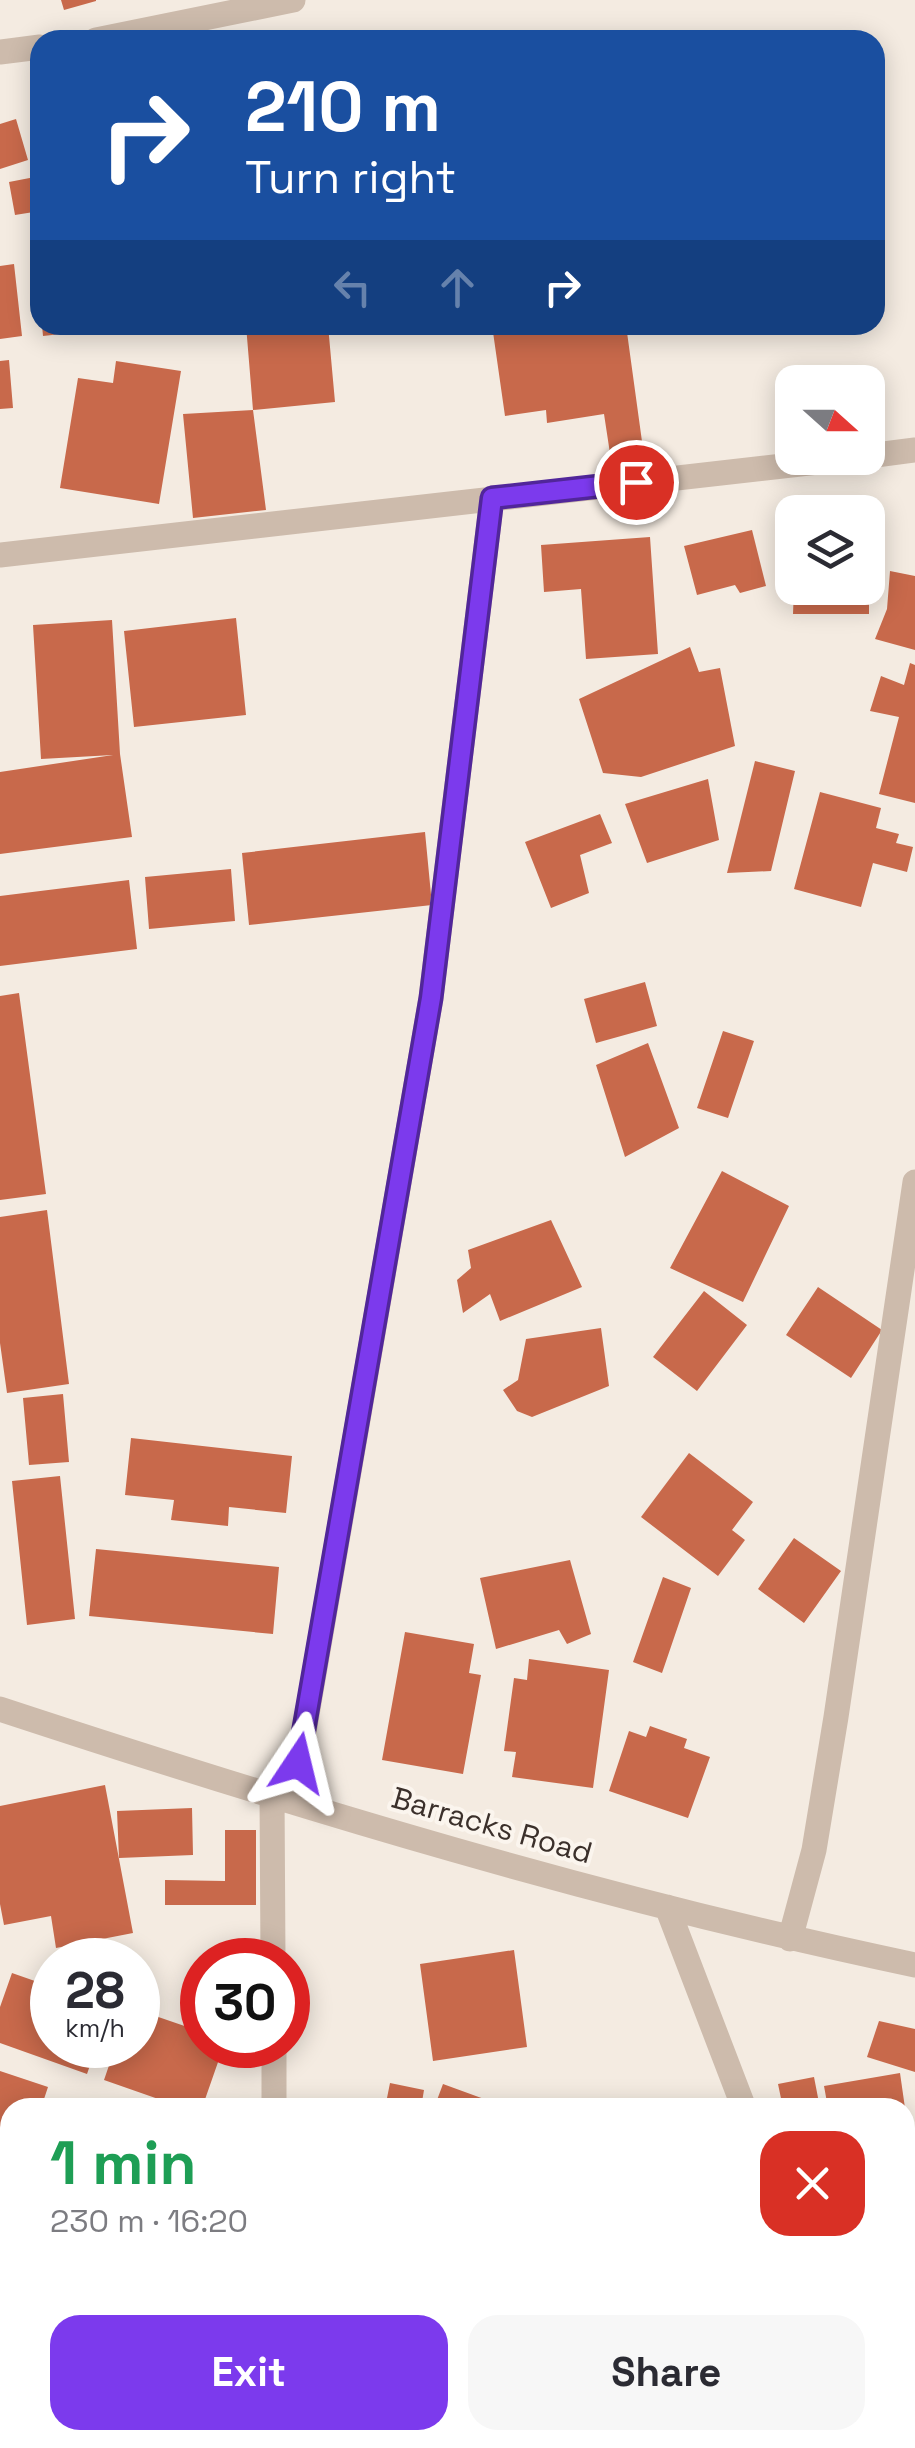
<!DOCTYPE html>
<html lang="en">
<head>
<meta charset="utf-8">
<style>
  :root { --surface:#fff; --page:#f7f7f7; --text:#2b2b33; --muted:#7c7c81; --accent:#7c3aed }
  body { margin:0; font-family:"Space Grotesk",sans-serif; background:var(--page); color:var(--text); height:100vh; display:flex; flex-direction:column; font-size:38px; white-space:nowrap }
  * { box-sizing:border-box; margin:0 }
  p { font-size:32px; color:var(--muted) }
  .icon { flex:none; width:55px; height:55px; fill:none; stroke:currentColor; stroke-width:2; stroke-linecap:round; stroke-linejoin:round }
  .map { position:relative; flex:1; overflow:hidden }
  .panel { position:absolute; left:0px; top:2098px; width:915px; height:352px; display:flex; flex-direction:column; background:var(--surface); border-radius:30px 30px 0 0; box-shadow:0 5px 25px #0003 }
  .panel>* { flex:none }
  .guide { position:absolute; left:30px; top:30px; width:855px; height:305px; border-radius:30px; box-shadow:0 5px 25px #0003; background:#1a4fa0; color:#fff; overflow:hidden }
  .needle { width:65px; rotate:111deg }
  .tools { position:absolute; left:775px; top:365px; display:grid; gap:20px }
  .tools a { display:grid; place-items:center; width:110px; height:110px; border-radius:20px; background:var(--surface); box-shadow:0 5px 25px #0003; font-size:50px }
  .speed { position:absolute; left:30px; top:1938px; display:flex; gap:20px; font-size:50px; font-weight:700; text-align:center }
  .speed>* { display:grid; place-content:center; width:130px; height:130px; border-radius:50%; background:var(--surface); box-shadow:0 5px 25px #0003; line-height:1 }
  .speed small { font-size:25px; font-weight:400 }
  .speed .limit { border:15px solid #d22; background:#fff; color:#111 }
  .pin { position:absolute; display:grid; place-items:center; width:85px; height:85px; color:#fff; margin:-42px; border:5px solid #fff; border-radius:50%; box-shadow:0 2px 10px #0007 }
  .me { position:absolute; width:110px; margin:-55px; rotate:10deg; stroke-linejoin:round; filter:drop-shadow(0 0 8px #0008) }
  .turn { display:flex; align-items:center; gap:35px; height:210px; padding:0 50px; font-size:45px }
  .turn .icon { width:130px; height:130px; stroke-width:2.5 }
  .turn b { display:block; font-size:70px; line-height:85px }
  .lanes { display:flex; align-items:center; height:95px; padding:0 50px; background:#0003; justify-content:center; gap:50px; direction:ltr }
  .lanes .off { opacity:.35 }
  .round { display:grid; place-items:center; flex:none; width:105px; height:105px; border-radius:30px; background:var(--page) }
  .head { display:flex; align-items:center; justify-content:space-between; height:170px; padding:0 50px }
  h1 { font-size:60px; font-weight:800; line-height:75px; color:#1e9e55 }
  .cta { display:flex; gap:20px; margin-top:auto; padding:20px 50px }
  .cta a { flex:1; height:115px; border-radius:30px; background:var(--accent); color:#fff; font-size:40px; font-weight:800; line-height:115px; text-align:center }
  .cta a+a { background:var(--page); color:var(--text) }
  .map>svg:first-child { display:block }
  .building { fill:#c8694b }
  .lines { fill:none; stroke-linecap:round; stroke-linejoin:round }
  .minor { stroke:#cdbbac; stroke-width:25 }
  .route-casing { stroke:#51269a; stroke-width:25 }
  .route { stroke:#7c3aed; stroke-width:18 }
  .labels { text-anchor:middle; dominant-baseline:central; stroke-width:8; stroke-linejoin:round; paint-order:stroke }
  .street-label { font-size:30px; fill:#3b302b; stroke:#fbf5ee }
</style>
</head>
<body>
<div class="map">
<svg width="915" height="2448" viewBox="0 0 915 2448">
  <rect width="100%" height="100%" fill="#f4ebe1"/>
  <path class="building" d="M 61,0 L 96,0 L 96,1 L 64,10 Z
    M 16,119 L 28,160 L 0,169 L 0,124 Z
    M 40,176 L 40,211 L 15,215 L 9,182 Z
    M 40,228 L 40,282 L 37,282 L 32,229 Z
    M 14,264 L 22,336 L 0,339 L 0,266 Z
    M 42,325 L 114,325 L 114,328 L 43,336 Z
    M 246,325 L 328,325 L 335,402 L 253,410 Z
    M 492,325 L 626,325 L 644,456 L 611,460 L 604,414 L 547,423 L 546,410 L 505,416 Z
    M 9,360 L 13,408 L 0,409 L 0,361 Z
    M 116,361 L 181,371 L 159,504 L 60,488 L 78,378 L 113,383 Z
    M 253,410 L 266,510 L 193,518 L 183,414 Z
    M 752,530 L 766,586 L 740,593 L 735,585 L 697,595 L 684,546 Z
    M 650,537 L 658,654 L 586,659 L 581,589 L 544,592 L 541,545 Z
    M 890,571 L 915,576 L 915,650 L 875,639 L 887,609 Z
    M 794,588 L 869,588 L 869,614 L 793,614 Z
    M 236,618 L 246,715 L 134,727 L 124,631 Z
    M 112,620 L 120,754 L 132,837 L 0,854 L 0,772 L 113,755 L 41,759 L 33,625 Z
    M 690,647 L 699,672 L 720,668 L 735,746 L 641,777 L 603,773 L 579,699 Z
    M 910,663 L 915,665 L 915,803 L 879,794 L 899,717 L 870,711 L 881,676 L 904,685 Z
    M 755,761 L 795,771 L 771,871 L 727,873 Z
    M 708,779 L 719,840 L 647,863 L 625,804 Z
    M 820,792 L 881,808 L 876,828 L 899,834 L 896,843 L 913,847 L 907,872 L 873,863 L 861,907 L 794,889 Z
    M 600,814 L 612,843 L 580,855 L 589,893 L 551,908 L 525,842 Z
    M 425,832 L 432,905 L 249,925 L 242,853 Z
    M 231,869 L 235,921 L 149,929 L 145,877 Z
    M 129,880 L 137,949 L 0,966 L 0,896 Z
    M 645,982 L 657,1026 L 596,1043 L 584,999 Z
    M 19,993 L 46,1194 L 0,1200 L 0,996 Z
    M 723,1031 L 754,1041 L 728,1118 L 697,1108 Z
    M 648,1043 L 679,1128 L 625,1157 L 596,1065 Z
    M 722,1171 L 789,1206 L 743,1302 L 670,1268 Z
    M 47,1210 L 69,1384 L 7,1393 L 0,1343 L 0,1217 Z
    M 551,1220 L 582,1287 L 500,1321 L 490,1294 L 463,1313 L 457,1280 L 471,1268 L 468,1250 Z
    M 818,1287 L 882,1330 L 851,1378 L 786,1335 Z
    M 704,1291 L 747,1325 L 697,1391 L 653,1357 Z
    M 601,1328 L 609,1386 L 532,1417 L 517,1411 L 503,1390 L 518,1380 L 526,1339 Z
    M 63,1394 L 69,1462 L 29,1465 L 23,1398 Z
    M 131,1438 L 292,1456 L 286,1513 L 229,1507 L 228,1526 L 171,1520 L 174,1500 L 125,1495 Z
    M 689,1453 L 753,1502 L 732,1530 L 745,1540 L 718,1576 L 641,1517 Z
    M 60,1476 L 75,1619 L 27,1625 L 12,1481 Z
    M 794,1538 L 841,1571 L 804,1623 L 758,1589 Z
    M 96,1549 L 279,1567 L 273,1634 L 89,1616 Z
    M 570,1560 L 591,1634 L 567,1644 L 559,1630 L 496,1649 L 480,1578 Z
    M 663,1577 L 691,1588 L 662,1673 L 633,1662 Z
    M 405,1632 L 474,1644 L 469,1673 L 481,1675 L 463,1774 L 382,1760 Z
    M 529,1659 L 609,1670 L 593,1788 L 512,1777 L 516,1752 L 504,1751 L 514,1678 L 527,1680 Z
    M 650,1726 L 687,1739 L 684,1748 L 710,1757 L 688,1818 L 609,1791 L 629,1731 L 646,1737 Z
    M 105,1785 L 133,1933 L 56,1948 L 51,1916 L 4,1925 L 0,1904 L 0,1806 Z
    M 192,1808 L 193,1855 L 119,1858 L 117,1811 Z
    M 225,1830 L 256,1830 L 256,1905 L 165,1905 L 165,1880 L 225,1881 Z
    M 514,1950 L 527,2047 L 433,2061 L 420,1964 Z
    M 12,1973 L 52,1987 L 52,2045 L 97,2045 L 87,2074 L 0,2043 L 0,2007 Z
    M 138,2010 L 202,2032 L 202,2045 L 224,2045 L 202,2108 L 184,2108 L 104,2080 L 116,2045 L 138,2045 Z
    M 879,2021 L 915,2029 L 915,2072 L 867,2057 Z
    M 0,2071 L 48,2087 L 41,2108 L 10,2108 L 10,2192 L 0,2188 Z
    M 900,2073 L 905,2108 L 828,2108 L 824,2086 Z
    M 814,2077 L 820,2108 L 783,2108 L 778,2084 Z
    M 390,2083 L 424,2090 L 421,2108 L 385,2108 Z
    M 443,2084 L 506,2107 L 506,2108 L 434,2108 Z
    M 73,2098 L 104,2106 L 103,2108 L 70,2108 Z
    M 905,2119 L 915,2169 L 915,2183 L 905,2185 Z
    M 120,2440 L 171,2440 L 167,2448 L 136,2448 Z
    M 396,2440 L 447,2440 L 445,2448 L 419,2448 Z
    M 463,2440 L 554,2440 L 551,2448 L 461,2448 Z
    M 599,2440 L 650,2440 L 667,2443 L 666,2448 L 597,2448 Z"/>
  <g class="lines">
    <path class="minor" d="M 96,40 L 293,0
      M 0,52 L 40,47
      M 868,456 L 915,450
      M 0,555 L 853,458
      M 0,1709 C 301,1808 605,1900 915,1965
      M 272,1793 L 273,1960
      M 292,1801 L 431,998 L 492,498
      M 667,1907 L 744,2108
      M 790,1939 L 814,1850 L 836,1717 L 915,1182
      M 274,2045 L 274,2108
      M 0,2276 L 10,2278
      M 246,2448 L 247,2440"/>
  </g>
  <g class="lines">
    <defs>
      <path id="route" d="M 298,1763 L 431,998 L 492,498 L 636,482"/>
    </defs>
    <use href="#route" class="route-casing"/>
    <use href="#route" class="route"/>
  </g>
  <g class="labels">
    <g class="street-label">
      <text transform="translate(492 1825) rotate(16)">Barracks Road</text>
    </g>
  </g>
</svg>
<div class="tools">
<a><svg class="needle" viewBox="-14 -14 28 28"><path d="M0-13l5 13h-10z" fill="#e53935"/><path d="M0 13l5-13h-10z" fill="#7c7c81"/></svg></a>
<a><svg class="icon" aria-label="layers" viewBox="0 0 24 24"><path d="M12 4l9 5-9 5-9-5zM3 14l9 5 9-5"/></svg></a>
</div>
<div class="speed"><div>28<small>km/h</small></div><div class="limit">30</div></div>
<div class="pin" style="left:636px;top:482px;background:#d93025"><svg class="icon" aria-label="arrive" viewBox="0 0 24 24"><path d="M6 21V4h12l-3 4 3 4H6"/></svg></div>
<svg class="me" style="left:298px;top:1763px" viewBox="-20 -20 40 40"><path d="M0-17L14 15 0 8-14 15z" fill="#7c3aed" stroke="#fff" stroke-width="4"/></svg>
<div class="guide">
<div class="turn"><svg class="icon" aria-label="right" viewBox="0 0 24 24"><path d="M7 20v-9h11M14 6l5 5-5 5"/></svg><div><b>210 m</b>Turn right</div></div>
<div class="lanes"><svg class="icon off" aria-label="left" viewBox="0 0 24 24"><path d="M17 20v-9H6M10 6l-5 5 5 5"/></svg><svg class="icon off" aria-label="ahead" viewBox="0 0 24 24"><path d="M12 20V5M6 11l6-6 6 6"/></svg><svg class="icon" aria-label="right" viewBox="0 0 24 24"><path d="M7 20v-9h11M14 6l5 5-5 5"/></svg></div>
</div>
<section class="panel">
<div class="head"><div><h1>1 min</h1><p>230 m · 16:20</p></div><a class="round" style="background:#d93025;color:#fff"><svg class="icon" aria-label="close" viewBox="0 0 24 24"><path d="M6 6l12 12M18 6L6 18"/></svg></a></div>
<div class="cta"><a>Exit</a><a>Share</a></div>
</section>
</div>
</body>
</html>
